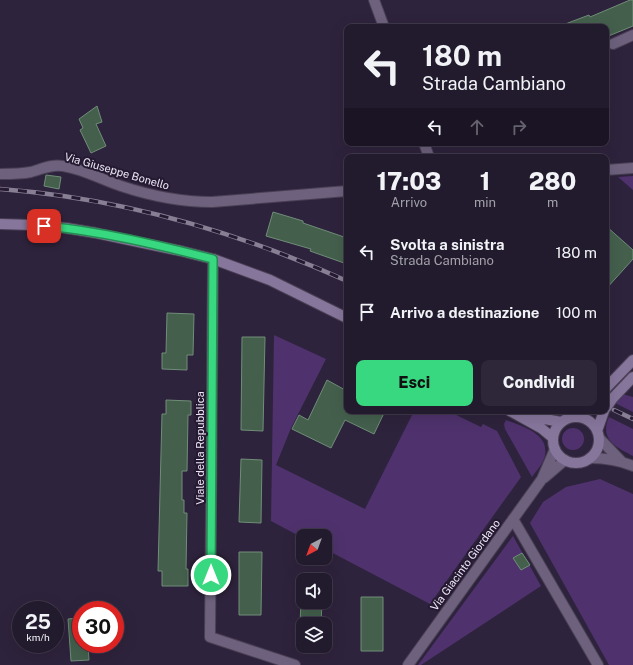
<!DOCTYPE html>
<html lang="it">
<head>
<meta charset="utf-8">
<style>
  :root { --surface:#221a2d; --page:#2e2739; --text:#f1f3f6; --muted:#a2a1aa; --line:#3f3849; --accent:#38d880 }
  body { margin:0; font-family:"Public Sans",sans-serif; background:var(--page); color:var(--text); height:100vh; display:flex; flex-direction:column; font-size:15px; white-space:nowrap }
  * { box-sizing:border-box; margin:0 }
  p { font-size:13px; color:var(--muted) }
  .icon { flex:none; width:22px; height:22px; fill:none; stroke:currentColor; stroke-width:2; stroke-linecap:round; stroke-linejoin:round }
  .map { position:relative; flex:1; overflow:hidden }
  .details { position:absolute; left:344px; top:154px; width:265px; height:260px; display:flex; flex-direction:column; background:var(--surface); border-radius:8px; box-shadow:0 4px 16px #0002,0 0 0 1px var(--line) }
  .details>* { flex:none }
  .guide { position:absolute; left:344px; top:24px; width:265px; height:122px; border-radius:8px; box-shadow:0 4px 16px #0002,0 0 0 1px var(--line); background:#221a2d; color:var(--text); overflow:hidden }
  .needle { width:26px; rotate:221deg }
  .buttons { position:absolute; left:296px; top:529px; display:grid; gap:8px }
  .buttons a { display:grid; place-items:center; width:36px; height:36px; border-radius:8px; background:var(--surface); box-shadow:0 4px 16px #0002,0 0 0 1px var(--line); font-size:20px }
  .speed { position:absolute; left:12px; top:601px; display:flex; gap:8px; font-size:20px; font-weight:700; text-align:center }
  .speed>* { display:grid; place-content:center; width:52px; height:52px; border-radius:50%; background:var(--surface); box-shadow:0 4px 16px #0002,0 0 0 1px var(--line); line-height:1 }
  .speed small { font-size:10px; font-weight:400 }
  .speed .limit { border:6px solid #d22; background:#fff; color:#111 }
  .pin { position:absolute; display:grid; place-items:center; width:34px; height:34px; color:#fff; margin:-17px; border-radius:8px; box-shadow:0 2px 6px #0006 }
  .me { position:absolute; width:44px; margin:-22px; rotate:0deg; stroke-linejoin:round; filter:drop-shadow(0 0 3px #0008) }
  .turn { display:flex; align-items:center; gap:14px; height:84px; padding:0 12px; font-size:18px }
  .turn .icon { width:52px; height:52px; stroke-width:2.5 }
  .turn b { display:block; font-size:28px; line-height:34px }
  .lanes { display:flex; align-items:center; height:38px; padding:0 12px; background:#0003; justify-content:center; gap:20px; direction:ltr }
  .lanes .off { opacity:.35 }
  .eta { display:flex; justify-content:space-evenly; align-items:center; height:68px; text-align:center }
  .eta b { font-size:24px; font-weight:800; line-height:28px }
  .primary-button { display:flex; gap:8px; margin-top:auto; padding:8px 12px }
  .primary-button a { flex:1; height:46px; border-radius:8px; background:var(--accent); color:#111; font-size:16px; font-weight:800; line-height:46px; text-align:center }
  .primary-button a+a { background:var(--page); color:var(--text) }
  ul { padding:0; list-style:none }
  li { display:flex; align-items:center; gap:12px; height:60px; padding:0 12px }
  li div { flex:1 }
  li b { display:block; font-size:15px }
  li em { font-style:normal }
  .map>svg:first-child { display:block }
  .green { fill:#4f326d }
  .building { fill:#44604d; stroke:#708d78 }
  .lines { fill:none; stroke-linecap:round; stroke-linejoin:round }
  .minor-casing { stroke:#4a4055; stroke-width:12 }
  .tertiary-casing { stroke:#4a4055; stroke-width:12 }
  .secondary-casing { stroke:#4a4055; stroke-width:12 }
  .minor { stroke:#6d617d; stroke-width:10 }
  .tertiary { stroke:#6d617d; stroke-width:10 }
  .secondary { stroke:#87769c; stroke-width:10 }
  .rail-casing { stroke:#887f95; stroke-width:4.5 }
  .rail { stroke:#251a31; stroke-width:3; stroke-dasharray:9; stroke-linecap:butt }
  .route-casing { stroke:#248c53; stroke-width:10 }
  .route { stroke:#38d880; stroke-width:7 }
  .labels { text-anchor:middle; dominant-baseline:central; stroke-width:4; stroke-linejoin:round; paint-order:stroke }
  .street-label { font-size:11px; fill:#ede6f7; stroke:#251a31 }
</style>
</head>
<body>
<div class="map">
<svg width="633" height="665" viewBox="0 0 633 665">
  <rect width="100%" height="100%" fill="#2e233c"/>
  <path class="green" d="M 633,176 L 633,190 L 618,177 Z
    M 274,335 L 326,359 L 291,428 L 276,465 L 365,509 L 414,411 L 448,411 L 481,427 L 483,424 L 497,431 L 521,477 L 430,604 L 325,549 L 325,536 L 303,536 L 303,538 L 271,521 Z
    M 622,394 L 633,397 L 633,412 L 615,403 Z
    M 609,417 L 633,429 L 633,456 C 616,447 599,439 609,417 Z
    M 506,420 C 521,426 549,433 545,455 C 544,463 536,471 532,477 L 505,429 L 504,424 Z
    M562 439a11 11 0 1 1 22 0a11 11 0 1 1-22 0Z
    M 600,479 L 633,494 L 633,665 L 609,665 L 530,523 L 543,502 L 566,487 Z
    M 513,536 L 541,586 L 421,665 L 418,665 Z"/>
  <path class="building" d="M 630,0 L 633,0 L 633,26 L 606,37 L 606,27 L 560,27 L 560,26 L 589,15 L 590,17 Z
    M 97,106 L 102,122 L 96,124 L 106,146 L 91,153 L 80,130 L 83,128 L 79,119 Z
    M 46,175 L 61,177 L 59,189 L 44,186 Z
    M 273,212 L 303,221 L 303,223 L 347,238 L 347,255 L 344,263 L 310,251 L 311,249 L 266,236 Z
    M 606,226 L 633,250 L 633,259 L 606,289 Z
    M 167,313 L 194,314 L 193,355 L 187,355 L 187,370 L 162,369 L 162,353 L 166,353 Z
    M 242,337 L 265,337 L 263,431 L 241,430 Z
    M 327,380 L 347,391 L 347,411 L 385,411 L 374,434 L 345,420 L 331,448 L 292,429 L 299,415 L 308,420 Z
    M 166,400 L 191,401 L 191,415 L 188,415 L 187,471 L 182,471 L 182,500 L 184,500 L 184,513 L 187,513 L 186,569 L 188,569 L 188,586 L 162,586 L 162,571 L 158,571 L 162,414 L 166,414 Z
    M 241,459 L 262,460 L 261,523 L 239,522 Z
    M 239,552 L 262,552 L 261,615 L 239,615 Z
    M 522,553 L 530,565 L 521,570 L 513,558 Z
    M 361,597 L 383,597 L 383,651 L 361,651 Z
    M 301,602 L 322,602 L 321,624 L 300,624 Z
    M 78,618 L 79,629 L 81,628 L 81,644 L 88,644 L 89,660 L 71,661 L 68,619 Z"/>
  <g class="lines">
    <defs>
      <path id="minor" d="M 613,44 L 633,35
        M 0,174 C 10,174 21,174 31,172 C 42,169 51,164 63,166 C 84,169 102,180 121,186 C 151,196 180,202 212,202 L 347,191
        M 213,259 L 210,637 L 295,665
        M 544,478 L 565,460
        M 513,519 L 598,665
        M 408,665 L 542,479 L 555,449"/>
      <path id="tertiary" d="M 374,0 L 384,27
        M 424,143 L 429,157
        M 606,170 L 633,168
        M 599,438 L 621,461
        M 590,458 C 606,458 619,460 633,466"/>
      <path id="secondary" d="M 0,224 L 33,225 L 66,228 L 96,233 L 181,251 L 213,259 L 270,280 L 347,318
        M 606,388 L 633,360
        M 606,408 L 613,398 L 633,377
        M 510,411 L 541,428 L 553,438
        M 523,415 L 561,422
        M553 440a23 23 0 1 1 46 0a23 23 0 1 1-46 0Z
        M 597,431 L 604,411"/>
    </defs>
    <use href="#minor" class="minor-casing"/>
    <use href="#tertiary" class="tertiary-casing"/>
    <use href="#secondary" class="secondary-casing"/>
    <use href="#minor" class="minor"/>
    <use href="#tertiary" class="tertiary"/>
    <use href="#secondary" class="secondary"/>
    <defs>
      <path id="rail" d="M 0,189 C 119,198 238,232 347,281
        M 614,410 L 633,419"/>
    </defs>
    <use href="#rail" class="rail-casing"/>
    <use href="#rail" class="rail"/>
  </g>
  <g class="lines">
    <defs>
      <path id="route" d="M 44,226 C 101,231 158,245 213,259 L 211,575"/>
    </defs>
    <use href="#route" class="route-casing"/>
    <use href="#route" class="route"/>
  </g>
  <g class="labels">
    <g class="street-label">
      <text transform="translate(117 171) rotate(16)">Via Giuseppe Bonello</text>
      <text transform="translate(200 448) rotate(-90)">Viale della Repubblica</text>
      <text transform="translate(465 565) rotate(-54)">Via Giacinto Giordano</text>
    </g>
  </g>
</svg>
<div class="buttons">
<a><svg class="needle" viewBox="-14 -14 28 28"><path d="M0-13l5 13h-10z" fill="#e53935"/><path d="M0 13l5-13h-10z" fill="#a2a1aa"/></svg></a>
<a><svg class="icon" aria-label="sound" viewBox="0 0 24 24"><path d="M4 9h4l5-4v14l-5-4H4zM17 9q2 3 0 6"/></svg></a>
<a><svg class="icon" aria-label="layers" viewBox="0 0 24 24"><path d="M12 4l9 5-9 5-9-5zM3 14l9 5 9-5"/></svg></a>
</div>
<div class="speed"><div>25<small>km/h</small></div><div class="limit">30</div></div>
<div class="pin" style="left:44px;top:226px;background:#d93025"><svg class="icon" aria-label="arrive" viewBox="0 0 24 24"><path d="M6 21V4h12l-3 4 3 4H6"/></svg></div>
<svg class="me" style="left:211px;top:575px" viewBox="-20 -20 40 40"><circle r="17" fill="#38d880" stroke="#fff" stroke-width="3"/><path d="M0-11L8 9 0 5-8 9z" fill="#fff"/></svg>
<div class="guide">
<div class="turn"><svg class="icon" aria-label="left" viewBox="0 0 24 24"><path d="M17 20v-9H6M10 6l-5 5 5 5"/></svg><div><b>180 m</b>Strada Cambiano</div></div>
<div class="lanes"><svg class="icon" aria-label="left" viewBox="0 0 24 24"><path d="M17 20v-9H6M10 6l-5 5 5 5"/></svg><svg class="icon off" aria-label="ahead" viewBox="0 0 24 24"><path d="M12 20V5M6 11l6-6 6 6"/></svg><svg class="icon off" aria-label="right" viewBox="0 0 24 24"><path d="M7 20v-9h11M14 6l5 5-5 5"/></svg></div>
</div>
<section class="details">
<div class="eta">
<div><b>17:03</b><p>Arrivo</p></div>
<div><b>1</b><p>min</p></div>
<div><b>280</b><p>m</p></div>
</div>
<ul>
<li><svg class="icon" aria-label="left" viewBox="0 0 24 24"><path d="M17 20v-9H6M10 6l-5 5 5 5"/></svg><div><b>Svolta a sinistra</b><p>Strada Cambiano</p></div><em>180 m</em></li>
<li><svg class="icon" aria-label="arrive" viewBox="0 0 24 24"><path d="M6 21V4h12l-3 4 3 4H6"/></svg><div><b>Arrivo a destinazione</b></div><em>100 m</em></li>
</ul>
<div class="primary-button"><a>Esci</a><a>Condividi</a></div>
</section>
</div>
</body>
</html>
